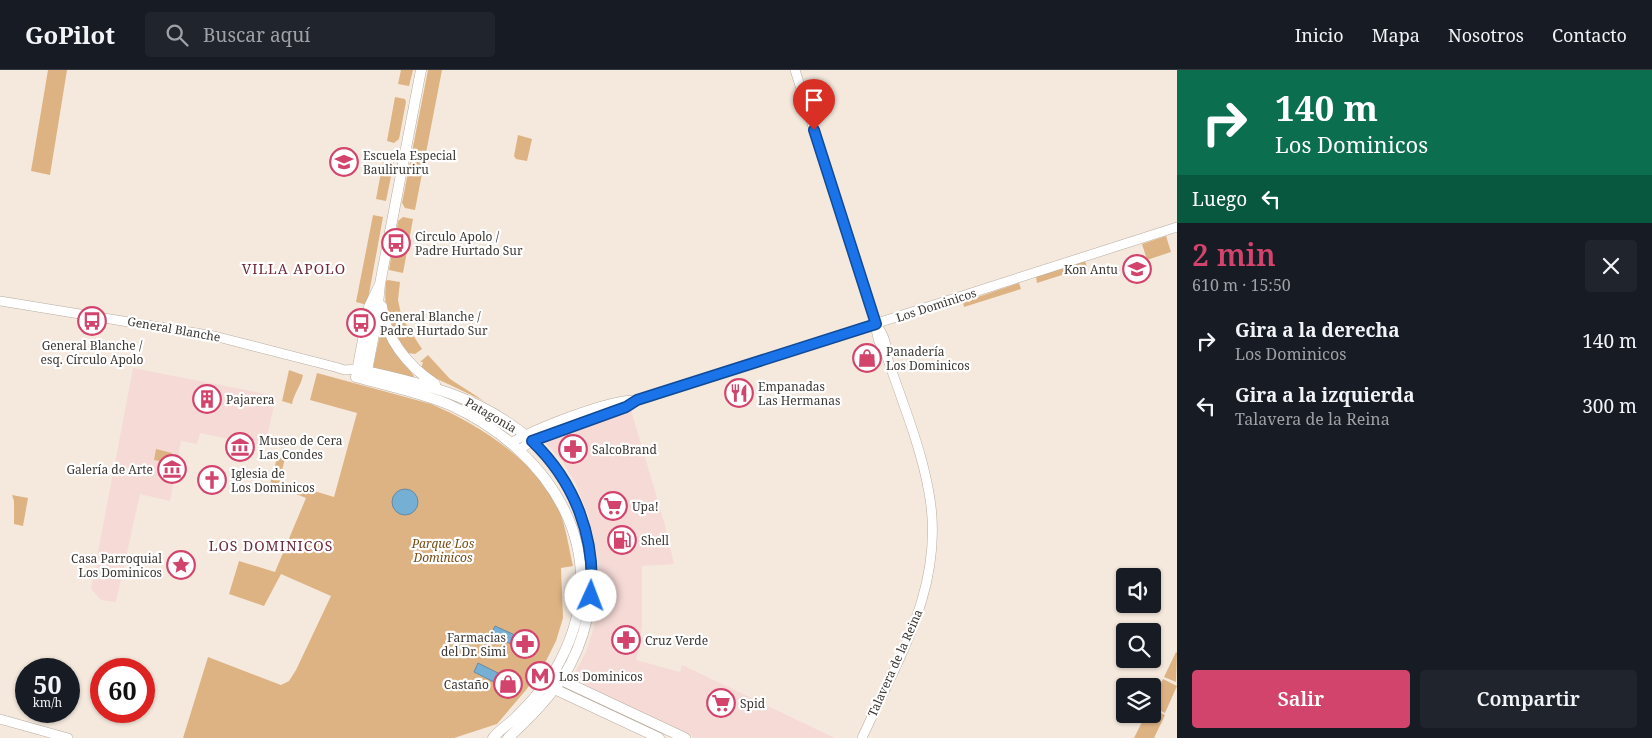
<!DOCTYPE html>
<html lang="es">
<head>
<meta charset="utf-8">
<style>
  :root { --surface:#171b24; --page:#20242c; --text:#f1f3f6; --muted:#9ea1a6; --line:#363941; --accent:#d2446c }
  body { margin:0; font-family:"Noto Serif",serif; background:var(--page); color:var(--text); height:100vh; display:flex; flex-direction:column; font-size:19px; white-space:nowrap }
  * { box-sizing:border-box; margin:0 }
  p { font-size:16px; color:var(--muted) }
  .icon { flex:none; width:28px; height:28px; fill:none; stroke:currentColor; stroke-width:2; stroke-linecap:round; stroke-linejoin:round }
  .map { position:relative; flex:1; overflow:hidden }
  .details { display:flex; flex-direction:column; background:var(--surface); width:475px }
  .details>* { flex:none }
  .guide { background:#0b6e4f; color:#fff; overflow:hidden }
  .fabs { position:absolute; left:1116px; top:498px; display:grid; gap:10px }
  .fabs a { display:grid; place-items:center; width:45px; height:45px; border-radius:5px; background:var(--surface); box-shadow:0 1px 4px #0004; font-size:25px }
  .speed { position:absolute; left:15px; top:588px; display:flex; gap:10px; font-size:25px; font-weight:700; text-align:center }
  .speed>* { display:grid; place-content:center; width:65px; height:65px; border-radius:50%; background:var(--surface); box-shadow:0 1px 4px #0004; line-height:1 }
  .speed small { font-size:12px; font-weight:400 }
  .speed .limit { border:8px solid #d22; background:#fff; color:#111 }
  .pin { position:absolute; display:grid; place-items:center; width:42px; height:42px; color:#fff; margin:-51px -21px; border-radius:50% 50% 50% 0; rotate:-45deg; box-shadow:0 0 5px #0007 }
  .pin .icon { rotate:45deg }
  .me { position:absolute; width:55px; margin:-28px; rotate:2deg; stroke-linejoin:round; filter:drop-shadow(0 0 4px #0008) }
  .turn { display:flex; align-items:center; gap:18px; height:105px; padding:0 15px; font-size:22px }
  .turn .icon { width:65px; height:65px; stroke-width:2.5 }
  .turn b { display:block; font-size:35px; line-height:42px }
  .then { display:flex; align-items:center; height:48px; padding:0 15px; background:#0003; gap:10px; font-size:19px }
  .round { display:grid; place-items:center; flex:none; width:52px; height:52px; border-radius:5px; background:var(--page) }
  .summary { display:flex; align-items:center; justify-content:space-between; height:85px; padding:0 15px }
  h1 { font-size:30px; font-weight:600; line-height:38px; color:var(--accent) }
  .button { display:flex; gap:10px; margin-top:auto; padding:10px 15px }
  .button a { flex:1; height:58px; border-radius:5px; background:var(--accent); color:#fff; font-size:20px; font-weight:600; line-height:58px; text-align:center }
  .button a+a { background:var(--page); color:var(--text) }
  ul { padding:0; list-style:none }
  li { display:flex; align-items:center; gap:15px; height:65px; padding:0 15px }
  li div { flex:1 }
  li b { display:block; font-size:19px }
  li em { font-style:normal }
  header { display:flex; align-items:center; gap:30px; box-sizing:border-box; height:70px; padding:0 25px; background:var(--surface); border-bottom:1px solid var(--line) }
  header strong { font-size:24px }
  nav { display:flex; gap:28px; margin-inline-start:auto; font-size:18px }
  .search { width:350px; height:45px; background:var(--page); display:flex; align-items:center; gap:12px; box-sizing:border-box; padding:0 18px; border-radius:5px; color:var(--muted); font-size:19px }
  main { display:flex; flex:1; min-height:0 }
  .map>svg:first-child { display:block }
  .commercial { fill:#f5dad6 }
  .green { fill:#deb384 }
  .water { fill:#76afd4; stroke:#658ba3 }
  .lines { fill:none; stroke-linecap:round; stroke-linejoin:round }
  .tertiary-casing { stroke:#b7aca0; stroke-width:10 }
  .secondary-casing { stroke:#b7aca0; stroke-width:10 }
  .primary-casing { stroke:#b7aca0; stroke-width:11 }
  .tertiary { stroke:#fff; stroke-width:9 }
  .secondary { stroke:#fff; stroke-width:9 }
  .primary { stroke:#fff; stroke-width:10 }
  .route-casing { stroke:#114b97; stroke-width:12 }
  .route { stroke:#1a73e8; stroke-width:9 }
  .labels { text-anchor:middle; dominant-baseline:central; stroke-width:4.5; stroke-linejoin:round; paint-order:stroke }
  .poi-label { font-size:12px; fill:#3c3732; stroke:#fff; text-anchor:start }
  .street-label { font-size:12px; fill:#3c3732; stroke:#fff }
  .park-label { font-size:12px; font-style:italic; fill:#774d16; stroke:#fff }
  .neighbourhood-label { font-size:14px; letter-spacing:1px; fill:#6e293a; stroke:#fff }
</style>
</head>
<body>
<header>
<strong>GoPilot</strong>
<div class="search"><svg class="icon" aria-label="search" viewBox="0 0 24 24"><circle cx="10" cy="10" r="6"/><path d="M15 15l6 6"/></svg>Buscar aquí</div>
<nav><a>Inicio</a><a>Mapa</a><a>Nosotros</a><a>Contacto</a></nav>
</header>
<main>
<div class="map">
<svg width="1177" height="668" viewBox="0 0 1177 668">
  <rect width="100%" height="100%" fill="#f5e9dd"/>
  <path class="commercial" d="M 133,298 L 276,326 L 266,371 L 257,375 L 200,363 L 197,374 L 181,371 L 170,431 L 140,424 L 116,532 L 101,530 L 91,519 Z
    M 631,340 L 665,455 L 674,494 L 642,496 L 642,554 L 640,574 L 636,590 L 680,602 L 682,595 L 835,668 L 695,668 L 583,616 L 572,608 L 586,582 L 596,550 L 600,522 L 598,489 L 589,448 L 576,414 L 562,391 L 544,371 L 552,367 Z"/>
  <path class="green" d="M 48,0 L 67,0 L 50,105 L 31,101 Z
    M 401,0 L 413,0 L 409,16 L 398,14 Z
    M 428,0 L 442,0 L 415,140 L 405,138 L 402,133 Z
    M 395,27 L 405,29 L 406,32 L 399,69 L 394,73 L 387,71 Z
    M 518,65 L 532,69 L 527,91 L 516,89 L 514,86 Z
    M 385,81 L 394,83 L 395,87 L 386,131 L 376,129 Z
    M 373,145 L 383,147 L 367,235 L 356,232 Z
    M 403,147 L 413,149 L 403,203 L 389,200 L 393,176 L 398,177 L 399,172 L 395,171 L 398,151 Z
    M 1166,166 L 1171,182 L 1147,190 L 1142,174 Z
    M 1085,191 L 1087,197 L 1037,213 L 1036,207 Z
    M 388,210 L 400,212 L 398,230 L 402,249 L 394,263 C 386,241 384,234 386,211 Z
    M 1019,213 L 1021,219 L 964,237 L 963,232 Z
    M 404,251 L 422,279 L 415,284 L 408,283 L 396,266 Z
    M 381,260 L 414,306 L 414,308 L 376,299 L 373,297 Z
    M 428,285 L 450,309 L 484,331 L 433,307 L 421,299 L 423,292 L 420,292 Z
    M 289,300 L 303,305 C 301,316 294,323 292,334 L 282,331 Z
    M 317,303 L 431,334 C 474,352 531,388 554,429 C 565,449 568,474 573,496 L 561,498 L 563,548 L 556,571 L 544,595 L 526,620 L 497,654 L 454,668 L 183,668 L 208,587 L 281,615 L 289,611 L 296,600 L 331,526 L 281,504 L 264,536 L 229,524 L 239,491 L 275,502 L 306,428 L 286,420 L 288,413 L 334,427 L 357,343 L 310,330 Z
    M 283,378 L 287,380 L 278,417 L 270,414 L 277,388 L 281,388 Z
    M 156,379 L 172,383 L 170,393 L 154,390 Z
    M 12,425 L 28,428 L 23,456 L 14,454 L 14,431 Z
    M 1176,582 L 1177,583 L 1176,612 L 1164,607 Z
    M 1163,609 L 1177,616 L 1165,643 L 1153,637 L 1153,630 Z
    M 1153,639 L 1165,645 L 1154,668 L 1134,668 L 1146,644 L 1152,644 Z"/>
  <path class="water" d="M392 432a13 13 0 1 1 26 0a13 13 0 1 1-26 0Z
    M 495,556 L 517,566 L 513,575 L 491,564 Z
    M 478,593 L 500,604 L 496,613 L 474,602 Z"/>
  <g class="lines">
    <defs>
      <path id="tertiary" d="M 795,0 L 876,254 C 883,264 887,272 886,284 C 901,329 921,376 929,423 C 946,514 898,589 862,668
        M 876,254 C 876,266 879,275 886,284
        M 511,373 C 534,359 611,328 637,330 L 1177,157
        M 519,380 L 532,371 L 626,337 L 636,330"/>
      <path id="secondary" d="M 0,231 L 214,266 L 335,297 L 345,300 L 357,299
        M 0,649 L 68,668"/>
      <path id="primary" d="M 380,214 L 369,237 L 356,307 C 387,316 420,322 450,335 C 551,381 617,483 560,591 C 550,611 534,629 518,645 C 511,653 500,659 493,668
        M 382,236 C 385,268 408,296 435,314
        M 357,299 C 420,313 474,324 525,365 C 592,419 610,517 571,593 C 558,619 530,648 508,668
        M 366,306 L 376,254 L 380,214 L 421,0
        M 555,607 L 685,668
        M 548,616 L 659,668"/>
    </defs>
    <use href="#tertiary" class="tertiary-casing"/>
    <use href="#secondary" class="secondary-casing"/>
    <use href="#primary" class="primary-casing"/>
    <use href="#tertiary" class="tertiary"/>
    <use href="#secondary" class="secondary"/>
    <use href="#primary" class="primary"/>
  </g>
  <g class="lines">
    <defs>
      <path id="route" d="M 591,526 C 596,468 575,412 532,371 L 626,337 L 637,330 L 876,254 L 814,60"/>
    </defs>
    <use href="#route" class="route-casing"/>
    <use href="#route" class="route"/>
  </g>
  <defs>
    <symbol id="school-ring" viewBox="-11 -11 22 22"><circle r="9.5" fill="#fff" stroke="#d2446c" stroke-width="1.5"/><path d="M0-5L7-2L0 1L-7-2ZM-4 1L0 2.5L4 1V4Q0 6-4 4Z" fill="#d2446c"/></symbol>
    <symbol id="bus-ring" viewBox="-11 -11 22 22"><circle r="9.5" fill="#fff" stroke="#d2446c" stroke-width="1.5"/><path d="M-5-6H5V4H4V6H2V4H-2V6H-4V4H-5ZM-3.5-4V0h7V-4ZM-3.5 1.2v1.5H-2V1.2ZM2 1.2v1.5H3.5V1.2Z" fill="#d2446c"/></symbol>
    <symbol id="shop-ring" viewBox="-11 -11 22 22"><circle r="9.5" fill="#fff" stroke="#d2446c" stroke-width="1.5"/><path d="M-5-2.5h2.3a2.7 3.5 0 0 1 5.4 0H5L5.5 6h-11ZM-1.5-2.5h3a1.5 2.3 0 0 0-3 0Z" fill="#d2446c"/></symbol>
    <symbol id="restaurant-ring" viewBox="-11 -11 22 22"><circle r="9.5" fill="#fff" stroke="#d2446c" stroke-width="1.5"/><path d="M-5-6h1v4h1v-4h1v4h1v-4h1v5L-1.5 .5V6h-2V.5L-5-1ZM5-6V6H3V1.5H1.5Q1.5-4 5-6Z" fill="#d2446c"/></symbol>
    <symbol id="building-ring" viewBox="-11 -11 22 22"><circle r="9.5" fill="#fff" stroke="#d2446c" stroke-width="1.5"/><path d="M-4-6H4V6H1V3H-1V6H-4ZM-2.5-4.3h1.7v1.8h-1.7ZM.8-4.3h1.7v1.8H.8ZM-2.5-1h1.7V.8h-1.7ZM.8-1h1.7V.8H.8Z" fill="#d2446c"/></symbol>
    <symbol id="museum-ring" viewBox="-11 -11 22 22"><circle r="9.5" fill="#fff" stroke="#d2446c" stroke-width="1.5"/><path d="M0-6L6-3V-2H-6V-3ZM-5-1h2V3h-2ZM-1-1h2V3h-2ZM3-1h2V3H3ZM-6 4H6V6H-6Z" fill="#d2446c"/></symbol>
    <symbol id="pharmacy-ring" viewBox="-11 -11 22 22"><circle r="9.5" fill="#fff" stroke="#d2446c" stroke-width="1.5"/><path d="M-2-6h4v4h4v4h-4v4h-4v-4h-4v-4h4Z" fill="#d2446c"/></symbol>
    <symbol id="church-ring" viewBox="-11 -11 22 22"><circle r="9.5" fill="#fff" stroke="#d2446c" stroke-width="1.5"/><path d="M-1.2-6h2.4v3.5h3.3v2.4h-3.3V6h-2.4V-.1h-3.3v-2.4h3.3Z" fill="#d2446c"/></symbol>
    <symbol id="supermarket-ring" viewBox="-11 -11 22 22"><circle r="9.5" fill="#fff" stroke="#d2446c" stroke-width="1.5"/><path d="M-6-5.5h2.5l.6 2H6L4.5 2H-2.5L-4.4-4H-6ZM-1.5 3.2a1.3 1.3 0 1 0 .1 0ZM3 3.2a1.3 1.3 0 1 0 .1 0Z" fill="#d2446c"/></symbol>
    <symbol id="fuel-ring" viewBox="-11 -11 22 22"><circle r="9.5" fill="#fff" stroke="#d2446c" stroke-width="1.5"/><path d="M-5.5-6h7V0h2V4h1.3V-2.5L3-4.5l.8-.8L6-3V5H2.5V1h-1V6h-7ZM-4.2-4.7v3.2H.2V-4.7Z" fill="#d2446c"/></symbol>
    <symbol id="sight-ring" viewBox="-11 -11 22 22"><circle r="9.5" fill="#fff" stroke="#d2446c" stroke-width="1.5"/><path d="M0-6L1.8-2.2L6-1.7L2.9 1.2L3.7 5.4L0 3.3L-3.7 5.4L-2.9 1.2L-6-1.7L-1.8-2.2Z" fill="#d2446c"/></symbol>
    <symbol id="metro-ring" viewBox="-11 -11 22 22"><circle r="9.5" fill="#fff" stroke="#d2446c" stroke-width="1.5"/><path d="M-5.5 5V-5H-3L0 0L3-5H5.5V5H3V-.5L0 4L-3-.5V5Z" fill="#d2446c"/></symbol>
  </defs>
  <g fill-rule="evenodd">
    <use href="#school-ring" x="328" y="76" width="32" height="32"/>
    <use href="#bus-ring" x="380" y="157" width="32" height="32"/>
    <use href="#school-ring" x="1121" y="183" width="32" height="32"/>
    <use href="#bus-ring" x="76" y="235" width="32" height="32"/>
    <use href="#bus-ring" x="345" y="237" width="32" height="32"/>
    <use href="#shop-ring" x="851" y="272" width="32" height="32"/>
    <use href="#restaurant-ring" x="723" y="307" width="32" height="32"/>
    <use href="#building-ring" x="191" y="313" width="32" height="32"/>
    <use href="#museum-ring" x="224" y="361" width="32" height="32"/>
    <use href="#pharmacy-ring" x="557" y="363" width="32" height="32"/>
    <use href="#museum-ring" x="156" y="383" width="32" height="32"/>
    <use href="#church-ring" x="196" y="394" width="32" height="32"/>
    <use href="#supermarket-ring" x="597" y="420" width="32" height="32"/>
    <use href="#fuel-ring" x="606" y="454" width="32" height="32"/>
    <use href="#sight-ring" x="165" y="479" width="32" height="32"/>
    <use href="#pharmacy-ring" x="610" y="554" width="32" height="32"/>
    <use href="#pharmacy-ring" x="509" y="558" width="32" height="32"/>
    <use href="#metro-ring" x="524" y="590" width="32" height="32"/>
    <use href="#shop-ring" x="492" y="598" width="32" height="32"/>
    <use href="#supermarket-ring" x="705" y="617" width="32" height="32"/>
  </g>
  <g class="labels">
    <g class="poi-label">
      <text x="363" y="85">Escuela Especial<tspan x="363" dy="14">Bauliruriru</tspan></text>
      <text x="415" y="166">Circulo Apolo /<tspan x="415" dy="14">Padre Hurtado Sur</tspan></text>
      <text x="1118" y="199" text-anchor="end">Kon Antu</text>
      <text x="380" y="246">General Blanche /<tspan x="380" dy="14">Padre Hurtado Sur</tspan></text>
      <text x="92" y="275" text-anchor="middle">General Blanche /<tspan x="92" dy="14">esq. Círculo Apolo</tspan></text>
      <text x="886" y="281">Panadería<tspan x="886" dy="14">Los Dominicos</tspan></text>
      <text x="758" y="316">Empanadas<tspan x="758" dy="14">Las Hermanas</tspan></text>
      <text x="226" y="329">Pajarera</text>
      <text x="259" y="370">Museo de Cera<tspan x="259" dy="14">Las Condes</tspan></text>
      <text x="592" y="379">SalcoBrand</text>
      <text x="153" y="399" text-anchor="end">Galería de Arte</text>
      <text x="231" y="403">Iglesia de<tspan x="231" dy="14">Los Dominicos</tspan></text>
      <text x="632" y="436">Upa!</text>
      <text x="641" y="470">Shell</text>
      <text x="162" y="488" text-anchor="end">Casa Parroquial<tspan x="162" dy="14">Los Dominicos</tspan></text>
      <text x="506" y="567" text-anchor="end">Farmacias<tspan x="506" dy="14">del Dr. Simi</tspan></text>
      <text x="645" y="570">Cruz Verde</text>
      <text x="559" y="606">Los Dominicos</text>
      <text x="489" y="614" text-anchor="end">Castaño</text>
      <text x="740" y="633">Spid</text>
    </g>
    <g class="street-label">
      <text transform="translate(936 235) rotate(-18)">Los Dominicos</text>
      <text transform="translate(174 259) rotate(10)">General Blanche</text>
      <text transform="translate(491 345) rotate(30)">Patagonia</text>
      <text transform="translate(895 593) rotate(-66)">Talavera de la Reina</text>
    </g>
    <g class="park-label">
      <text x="443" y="473">Parque Los<tspan x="443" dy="14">Dominicos</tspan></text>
    </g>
    <g class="neighbourhood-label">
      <text x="294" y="198">VILLA APOLO</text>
      <text x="271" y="475">LOS DOMINICOS</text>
    </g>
  </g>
</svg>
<div class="fabs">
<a><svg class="icon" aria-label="sound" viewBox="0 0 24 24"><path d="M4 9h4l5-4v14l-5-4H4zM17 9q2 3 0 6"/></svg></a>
<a><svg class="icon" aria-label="search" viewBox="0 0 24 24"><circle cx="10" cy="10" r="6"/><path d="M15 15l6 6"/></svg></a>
<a><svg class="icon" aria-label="layers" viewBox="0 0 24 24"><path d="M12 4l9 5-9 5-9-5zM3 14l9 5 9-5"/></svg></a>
</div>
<div class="speed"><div>50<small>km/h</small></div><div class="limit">60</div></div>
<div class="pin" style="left:814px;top:60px;background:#d93025"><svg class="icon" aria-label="arrive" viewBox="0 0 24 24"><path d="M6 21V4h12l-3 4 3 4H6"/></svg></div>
<svg class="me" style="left:591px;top:526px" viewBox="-20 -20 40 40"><circle r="19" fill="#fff"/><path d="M0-13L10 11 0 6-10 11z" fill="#1a73e8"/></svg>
</div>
<section class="details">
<div class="guide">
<div class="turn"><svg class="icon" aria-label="right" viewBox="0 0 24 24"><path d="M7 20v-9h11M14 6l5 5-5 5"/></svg><div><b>140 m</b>Los Dominicos</div></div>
<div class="then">Luego<svg class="icon" aria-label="left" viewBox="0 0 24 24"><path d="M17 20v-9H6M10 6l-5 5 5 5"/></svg></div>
</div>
<div class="summary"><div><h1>2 min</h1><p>610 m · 15:50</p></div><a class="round"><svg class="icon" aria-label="close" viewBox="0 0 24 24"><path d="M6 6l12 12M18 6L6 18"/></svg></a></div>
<ul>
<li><svg class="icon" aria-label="right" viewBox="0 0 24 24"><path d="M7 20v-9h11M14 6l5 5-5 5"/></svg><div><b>Gira a la derecha</b><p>Los Dominicos</p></div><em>140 m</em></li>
<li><svg class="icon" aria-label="left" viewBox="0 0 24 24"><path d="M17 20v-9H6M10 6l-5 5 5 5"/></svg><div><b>Gira a la izquierda</b><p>Talavera de la Reina</p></div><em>300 m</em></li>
</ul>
<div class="button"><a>Salir</a><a>Compartir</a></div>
</section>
</main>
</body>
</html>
